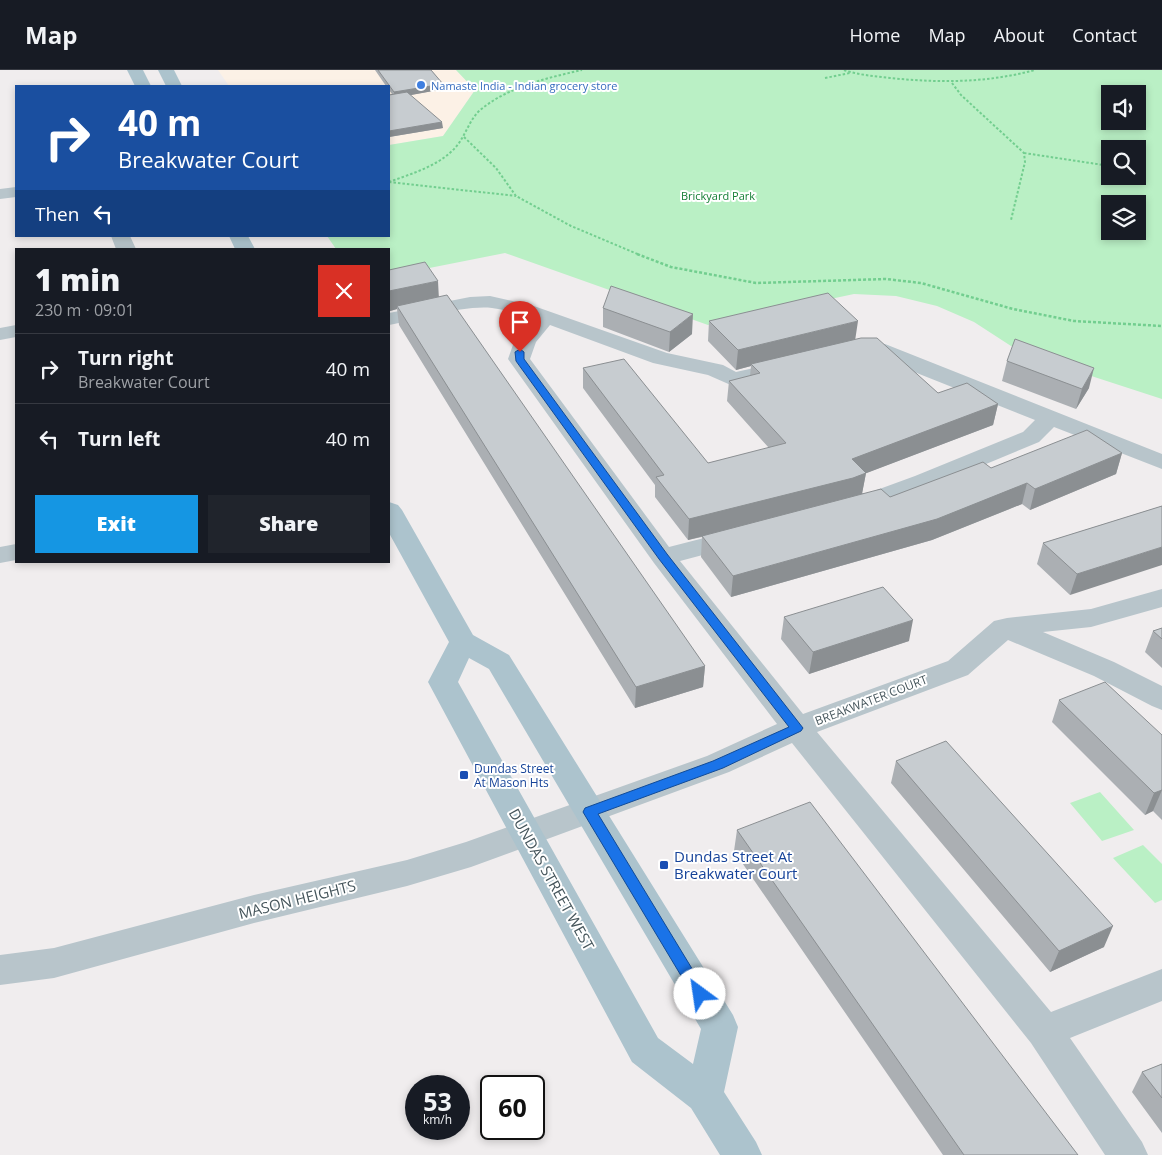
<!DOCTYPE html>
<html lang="en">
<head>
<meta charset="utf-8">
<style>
  :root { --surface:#171b24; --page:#20242c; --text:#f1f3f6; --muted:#9ea1a6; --line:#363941; --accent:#1596e3 }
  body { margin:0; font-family:"Open Sans",sans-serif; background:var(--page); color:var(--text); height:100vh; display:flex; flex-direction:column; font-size:19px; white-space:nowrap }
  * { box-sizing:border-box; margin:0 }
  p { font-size:16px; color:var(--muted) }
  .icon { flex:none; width:28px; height:28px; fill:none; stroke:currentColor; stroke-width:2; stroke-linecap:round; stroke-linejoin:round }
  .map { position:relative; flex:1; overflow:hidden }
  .details { position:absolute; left:15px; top:178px; width:375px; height:315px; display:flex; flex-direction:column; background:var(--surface); border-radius:0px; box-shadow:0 2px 8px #0003 }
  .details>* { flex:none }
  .banner { position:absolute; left:15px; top:15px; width:375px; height:152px; border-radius:0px; box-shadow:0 2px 8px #0003; background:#1a4fa0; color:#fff; overflow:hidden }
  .buttons { position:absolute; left:1101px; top:15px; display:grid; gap:10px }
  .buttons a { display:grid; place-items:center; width:45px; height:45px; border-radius:0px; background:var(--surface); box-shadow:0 2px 8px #0003; font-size:25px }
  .speed { position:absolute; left:405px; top:1005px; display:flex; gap:10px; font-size:25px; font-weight:700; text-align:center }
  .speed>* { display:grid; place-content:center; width:65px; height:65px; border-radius:50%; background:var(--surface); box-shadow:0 2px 8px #0003; line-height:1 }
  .speed small { font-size:12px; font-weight:400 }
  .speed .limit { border:2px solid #111; border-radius:8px; background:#fff; color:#111 }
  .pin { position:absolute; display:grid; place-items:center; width:42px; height:42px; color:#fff; margin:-51px -21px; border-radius:50% 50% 50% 0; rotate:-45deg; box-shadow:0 0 5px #0007 }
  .pin .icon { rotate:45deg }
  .me { position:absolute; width:55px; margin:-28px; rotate:329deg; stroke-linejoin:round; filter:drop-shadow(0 0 4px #0008) }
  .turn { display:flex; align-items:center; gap:18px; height:105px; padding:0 20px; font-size:22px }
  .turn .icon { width:65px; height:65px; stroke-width:2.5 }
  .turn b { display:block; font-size:35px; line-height:42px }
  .then { display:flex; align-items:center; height:48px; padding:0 20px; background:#0003; gap:10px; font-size:19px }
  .round { display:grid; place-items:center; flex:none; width:52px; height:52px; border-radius:0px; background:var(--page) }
  .headline { display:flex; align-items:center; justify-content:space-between; height:85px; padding:0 20px }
  h1 { font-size:30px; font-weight:800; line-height:38px }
  .button { display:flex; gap:10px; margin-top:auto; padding:10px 20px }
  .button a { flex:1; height:58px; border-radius:0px; background:var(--accent); color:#fff; font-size:20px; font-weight:800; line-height:58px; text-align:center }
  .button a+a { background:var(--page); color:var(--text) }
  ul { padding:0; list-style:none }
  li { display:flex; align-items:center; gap:15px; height:70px; padding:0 20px; border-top:1px solid var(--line) }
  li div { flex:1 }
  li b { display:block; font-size:19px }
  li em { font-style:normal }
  header { display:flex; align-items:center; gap:30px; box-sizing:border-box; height:70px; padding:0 25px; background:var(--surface); border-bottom:1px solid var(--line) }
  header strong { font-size:24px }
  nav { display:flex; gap:28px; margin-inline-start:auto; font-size:18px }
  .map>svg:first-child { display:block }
  .commercial { fill:#fcf1e6 }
  .green { fill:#baf0c5; fill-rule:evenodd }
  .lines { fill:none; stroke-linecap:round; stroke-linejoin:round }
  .path-far1 { stroke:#72ce8f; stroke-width:2; stroke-dasharray:2.5 2; stroke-linecap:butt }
  .path { stroke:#72ce8f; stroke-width:2.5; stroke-dasharray:3 2; stroke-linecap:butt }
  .minor { fill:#b8c5cb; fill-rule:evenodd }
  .major { fill:#acc3cd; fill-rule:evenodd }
  .wall { fill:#abafb3 }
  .shaded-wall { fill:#8b8f92 }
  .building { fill:#c7ccd0; stroke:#8b8f92 }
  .route { fill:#1a73e8; stroke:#114b97 }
  .shop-dot { fill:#3f7fe0; stroke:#fff; stroke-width:2 }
  .transit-dot { fill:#1a4fb4; stroke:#fff; stroke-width:2 }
  .labels { text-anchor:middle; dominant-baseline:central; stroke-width:4; stroke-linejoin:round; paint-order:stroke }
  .far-shop-label { font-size:11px; fill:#366cbe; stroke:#fff; text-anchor:start }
  .far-park-label { font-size:11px; fill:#147e35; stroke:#fff }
  .street-label { font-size:12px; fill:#45555b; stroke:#fff }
  .transit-label { font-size:12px; fill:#164399; stroke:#fff; text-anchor:start }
  .near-transit-label { font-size:15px; fill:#164399; stroke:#fff; text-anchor:start }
  .near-street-label { font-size:15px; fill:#45555b; stroke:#fff }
</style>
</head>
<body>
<header>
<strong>Map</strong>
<nav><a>Home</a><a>Map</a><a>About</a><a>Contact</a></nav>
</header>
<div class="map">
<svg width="1162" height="1085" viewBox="0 0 1162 1085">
  <rect width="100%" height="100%" fill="#f0edee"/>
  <path class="commercial" d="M 218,0 L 456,0 L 475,20 L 443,66 L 389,75 L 389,16 L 229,16 Z"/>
  <path class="green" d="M 456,0 L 1162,0 L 1162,329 L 1036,288 L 1011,276 L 974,252 L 937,236 L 896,226 L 854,224 L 708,255 L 505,183 L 389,206 L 389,179 L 336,179 L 327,166 L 389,166 L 389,75 L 443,66 L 475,20 ZM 1110,24 L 1138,24 L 1138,51 L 1110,51 ZM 1110,79 L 1138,79 L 1138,106 L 1110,106 ZM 1110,134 L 1138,134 L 1138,161 L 1110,161 Z
    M 1100,722 L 1134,760 L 1102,771 L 1070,733 Z
    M 1143,775 L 1162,794 L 1162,830 L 1155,833 L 1113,788 Z"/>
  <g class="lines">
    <path class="path-far1" d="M 844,0 C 858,5 874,6 890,8 C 939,13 987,13 1035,0
      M 825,8 L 850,3
      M 952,13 L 961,25 L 1024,83 L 1025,92 L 1011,150
      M 464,67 L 496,98 L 516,126 L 571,156 L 640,185
      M 1024,83 L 1110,96
      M 1138,100 L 1141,100
      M 389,112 C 413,103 443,95 459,73 C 466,63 470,50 479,41 C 507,17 547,8 582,0
      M 389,112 L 516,126"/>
    <path class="path" d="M 637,184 L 671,197 L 756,213 L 886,209 L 921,213 L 1013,239 L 1074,251 L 1162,256"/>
    <path class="minor" d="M 16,117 L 16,127 L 0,129 L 0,119 Z
      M 111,166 L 130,166 L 136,179 L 116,179 Z
      M 490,226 L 531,235 L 667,283 L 723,295 L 736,302 L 777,293 L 785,295 L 788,300 L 785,305 L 733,316 L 708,305 L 653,293 L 550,255 L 536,272 L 530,289 L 669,477 L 739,459 L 748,461 L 752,467 L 748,473 L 680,491 L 803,644 L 948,591 L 994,551 L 1007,548 L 1091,539 L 1162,519 L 1162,537 L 1091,557 L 1043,562 L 1114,592 L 1162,616 L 1162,640 L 1152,636 L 1094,606 L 1008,570 L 968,605 L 817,662 L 1051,942 L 1162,899 L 1162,931 L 1070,968 L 1142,1072 L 1148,1085 L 1105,1085 L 1031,973 L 792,673 L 729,702 L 471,797 L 407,816 L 254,853 L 54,908 L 0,915 L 0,885 L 54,878 L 254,825 L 407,790 L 466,772 L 707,686 L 777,654 L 654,493 L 508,289 L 514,272 L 533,249 C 519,244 506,240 492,238 C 462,235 419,250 389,255 L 389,243 L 470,227 Z
      M 16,255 L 16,267 L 0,270 L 0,258 Z
      M 862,272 L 885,274 L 1162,384 L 1162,399 L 1054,357 L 1039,372 L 933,416 L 862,442 L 853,445 L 844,442 L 840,437 L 844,432 L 915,406 L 1023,362 L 1035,350 L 874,286 L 854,284 L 851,279 L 854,274 Z
      M 16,474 L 16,490 L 0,493 L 0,477 Z"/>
    <path class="major" d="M 127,0 L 143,0 L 151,16 L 135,16 Z
      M 158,0 L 174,0 L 182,16 L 166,16 Z
      M 229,166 L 248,166 L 255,179 L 235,179 Z
      M 389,432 L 398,435 L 402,440 L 473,565 L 509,585 L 733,945 L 738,957 L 724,1022 L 756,1072 L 762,1085 L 720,1085 L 691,1038 L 632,992 L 428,612 L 449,572 L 389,463 ZM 469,588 L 489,599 L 701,959 L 693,994 L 658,968 L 458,612 Z"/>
  </g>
  <path class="wall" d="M 375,0 L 431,0 L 443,14 L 444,19 L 410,25 L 443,58 L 389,67 L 389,25 L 392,24 L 389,20 L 389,16 L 386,16 Z
    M 389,200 L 439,226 L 705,596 L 703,617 L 635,638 L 399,255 L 397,239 L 390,241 L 389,239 Z
    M 603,238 L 692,264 L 669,282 L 603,257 Z
    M 709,251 L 856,270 L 938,323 L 998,334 L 993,355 L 866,403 L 862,423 L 890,427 L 991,398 L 1122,383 L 1116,404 L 1030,440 L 1022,434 L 932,470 L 731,527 L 701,487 L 702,467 L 688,470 L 655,427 L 655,415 L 583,318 L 583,298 L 708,393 L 769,378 L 727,331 L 729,311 L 750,306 L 751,296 L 736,300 L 708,271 Z
    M 1007,291 L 1089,318 L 1076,339 L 1002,311 Z
    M 1162,436 L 1070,525 L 1037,494 L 1043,473 Z
    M 784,547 L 909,571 L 809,604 L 781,569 Z
    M 1162,558 L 1162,598 L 1145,582 L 1153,561 Z
    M 1059,630 L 1162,665 L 1162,750 L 1153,741 L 1145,745 L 1052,652 Z
    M 896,691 L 1104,877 L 1050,902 L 891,713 Z
    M 737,760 L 1078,1085 L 943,1085 L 734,781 Z
    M 1162,994 L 1162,1063 L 1132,1022 L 1142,1002 Z"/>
  <path class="shaded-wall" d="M 443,14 L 444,19 L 395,28 L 394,22 Z
    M 442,52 L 443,58 L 389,67 L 389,61 Z
    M 438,211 L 439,230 L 397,236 L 397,239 L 390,241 L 389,221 Z
    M 693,244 L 692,264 L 669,282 L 670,262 Z
    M 858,251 L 855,271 L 751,294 L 751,296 L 736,300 L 738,280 Z
    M 1094,298 L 1089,318 L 1076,339 L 1082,319 Z
    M 998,334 L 993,355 L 851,409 L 866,403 L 862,424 L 849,429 L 688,470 L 689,449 Z
    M 1122,383 L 1116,404 L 1030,440 L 1035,419 Z
    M 1027,413 L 1022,434 L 932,470 L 731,527 L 733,506 Z
    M 1162,477 L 1162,495 L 1070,525 L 1077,504 Z
    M 913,550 L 909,571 L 809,604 L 813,582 Z
    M 705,596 L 703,617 L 635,638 L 636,617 Z
    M 1162,720 L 1153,741 L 1145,745 L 1154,723 Z
    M 1113,856 L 1104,877 L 1050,902 L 1059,881 Z"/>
  <path class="building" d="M 378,0 L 431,0 L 443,14 L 394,22 Z
    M 407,22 L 442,52 L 389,61 L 389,25 Z
    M 425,192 L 438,211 L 389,221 L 389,200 Z
    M 611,216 L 693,244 L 670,262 L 603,238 Z
    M 828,223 L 858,251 L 738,280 L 709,251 Z
    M 447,225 L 705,596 L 636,617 L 397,236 Z
    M 861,268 L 877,268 L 938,323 L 967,313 L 998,334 L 852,389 L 866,403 L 853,408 L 689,449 L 656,407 L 664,405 L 583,298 L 624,289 L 708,393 L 786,373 L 729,311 L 760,303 L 751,294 Z
    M 1015,269 L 1094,298 L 1082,319 L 1007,291 Z
    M 1087,360 L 1122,383 L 1035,419 L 1027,413 L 937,449 L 733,506 L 702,466 L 881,419 L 890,427 L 983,392 L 991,398 Z
    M 1162,436 L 1162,477 L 1077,504 L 1043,473 Z
    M 883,517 L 913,550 L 813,582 L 784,547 Z
    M 1162,558 L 1162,569 L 1153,561 Z
    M 1105,612 L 1162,665 L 1162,720 L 1154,723 L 1059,630 Z
    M 946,671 L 1113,856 L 1059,881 L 896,691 Z
    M 810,732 L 1078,1085 L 964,1085 L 737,760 Z
    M 1162,994 L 1162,1028 L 1142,1002 Z"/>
  <path class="route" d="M 520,279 L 524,282 L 524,289 L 667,484 L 803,658 L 801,661 L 723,698 L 598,744 L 705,920 L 707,924 L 705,929 L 700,931 L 695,929 L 583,742 L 585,738 L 713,691 L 789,657 L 659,489 L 516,291 L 515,282 Z"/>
  <circle class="shop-dot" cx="421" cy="15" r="5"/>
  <g class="transit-dot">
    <rect x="459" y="700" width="10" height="10" rx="2.5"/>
    <rect x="659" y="790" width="10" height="10" rx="2.5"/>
  </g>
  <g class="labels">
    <g class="far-shop-label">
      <text x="431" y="15">Namaste India - Indian grocery store</text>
    </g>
    <g class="far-park-label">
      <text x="718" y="125">Brickyard Park</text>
    </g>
    <g class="street-label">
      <text transform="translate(871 630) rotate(-21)">BREAKWATER COURT</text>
    </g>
    <g class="transit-label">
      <text x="474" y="698">Dundas Street<tspan x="474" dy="14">At Mason Hts</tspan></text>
    </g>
    <g class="near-transit-label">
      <text x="674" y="786">Dundas Street At<tspan x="674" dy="17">Breakwater Court</tspan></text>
    </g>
    <g class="near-street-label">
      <text transform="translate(552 809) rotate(61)">DUNDAS STREET WEST</text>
      <text transform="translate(297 829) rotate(-14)">MASON HEIGHTS</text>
    </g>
  </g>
</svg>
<div class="buttons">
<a><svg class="icon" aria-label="sound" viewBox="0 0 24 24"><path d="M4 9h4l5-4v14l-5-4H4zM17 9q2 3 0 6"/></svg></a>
<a><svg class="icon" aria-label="search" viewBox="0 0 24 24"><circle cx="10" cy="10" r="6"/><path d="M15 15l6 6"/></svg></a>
<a><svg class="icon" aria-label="layers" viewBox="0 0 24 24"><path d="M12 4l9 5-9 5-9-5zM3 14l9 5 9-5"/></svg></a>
</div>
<div class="speed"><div>53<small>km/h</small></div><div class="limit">60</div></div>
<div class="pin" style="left:520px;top:282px;background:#d93025"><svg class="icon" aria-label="arrive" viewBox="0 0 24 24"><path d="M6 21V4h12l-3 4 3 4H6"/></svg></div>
<svg class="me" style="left:700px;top:924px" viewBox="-20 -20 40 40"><circle r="19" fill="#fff"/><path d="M0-13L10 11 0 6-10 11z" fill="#1a73e8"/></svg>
<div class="banner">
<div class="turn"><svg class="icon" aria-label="right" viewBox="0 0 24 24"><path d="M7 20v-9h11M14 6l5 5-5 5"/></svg><div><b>40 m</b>Breakwater Court</div></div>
<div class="then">Then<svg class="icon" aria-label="left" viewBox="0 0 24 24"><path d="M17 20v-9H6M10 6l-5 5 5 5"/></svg></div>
</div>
<section class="details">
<div class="headline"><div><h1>1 min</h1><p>230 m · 09:01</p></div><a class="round" style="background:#d93025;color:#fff"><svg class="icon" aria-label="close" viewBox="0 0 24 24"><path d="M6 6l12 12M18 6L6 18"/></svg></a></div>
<ul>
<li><svg class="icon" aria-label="right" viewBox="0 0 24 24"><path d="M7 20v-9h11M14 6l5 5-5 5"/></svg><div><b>Turn right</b><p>Breakwater Court</p></div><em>40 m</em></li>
<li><svg class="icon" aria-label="left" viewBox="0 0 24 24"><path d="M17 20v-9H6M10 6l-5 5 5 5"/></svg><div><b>Turn left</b></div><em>40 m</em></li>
</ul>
<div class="button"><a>Exit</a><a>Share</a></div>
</section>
</div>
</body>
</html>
